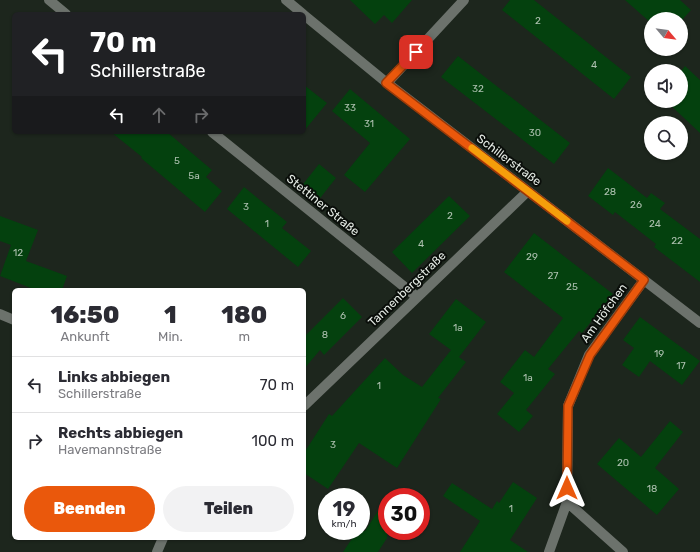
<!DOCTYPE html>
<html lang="de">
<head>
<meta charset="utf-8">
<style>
  :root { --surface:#fff; --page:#f2f2f3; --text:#2b2b33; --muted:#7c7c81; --line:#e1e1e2; --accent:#ea580c }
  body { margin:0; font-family:Rubik,sans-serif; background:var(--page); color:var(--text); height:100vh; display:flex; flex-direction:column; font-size:15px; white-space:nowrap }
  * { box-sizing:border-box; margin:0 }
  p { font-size:13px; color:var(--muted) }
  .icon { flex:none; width:22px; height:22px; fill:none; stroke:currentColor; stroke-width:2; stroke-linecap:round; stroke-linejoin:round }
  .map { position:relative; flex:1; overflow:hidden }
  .details { position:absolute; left:12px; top:288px; width:294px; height:252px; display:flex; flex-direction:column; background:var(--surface); border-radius:6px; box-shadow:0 1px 3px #0004 }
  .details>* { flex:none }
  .top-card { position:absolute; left:12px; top:12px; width:294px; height:122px; border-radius:6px; box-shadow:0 1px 3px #0004; background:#202124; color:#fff; overflow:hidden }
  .needle { width:26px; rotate:119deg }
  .controls { position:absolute; left:644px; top:12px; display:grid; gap:8px }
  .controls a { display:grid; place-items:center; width:44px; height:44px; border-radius:50%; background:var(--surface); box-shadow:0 1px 3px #0004; font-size:20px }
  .speed { position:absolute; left:318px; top:488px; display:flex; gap:8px; font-size:20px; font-weight:700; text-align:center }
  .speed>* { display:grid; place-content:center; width:52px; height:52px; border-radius:50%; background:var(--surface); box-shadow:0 1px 3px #0004; line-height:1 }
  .speed small { font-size:10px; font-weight:400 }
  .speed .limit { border:6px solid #d22; background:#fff; color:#111 }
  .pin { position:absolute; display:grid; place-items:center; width:34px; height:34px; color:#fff; margin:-17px; border-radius:8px; box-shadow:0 2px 6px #0006 }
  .me { position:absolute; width:44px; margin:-22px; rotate:0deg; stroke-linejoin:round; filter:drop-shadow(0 0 3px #0008) }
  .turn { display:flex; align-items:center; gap:14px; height:84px; padding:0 12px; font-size:18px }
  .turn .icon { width:52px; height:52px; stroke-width:2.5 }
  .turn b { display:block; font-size:28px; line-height:34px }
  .lanes { display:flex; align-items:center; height:38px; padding:0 12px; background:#0003; justify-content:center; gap:20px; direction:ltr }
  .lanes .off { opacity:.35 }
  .eta { display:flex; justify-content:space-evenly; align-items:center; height:68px; text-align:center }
  .eta b { font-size:24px; font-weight:800; line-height:28px }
  .primary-button { display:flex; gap:8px; margin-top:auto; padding:8px 12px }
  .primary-button a { flex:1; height:46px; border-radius:24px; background:var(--accent); color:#fff; font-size:16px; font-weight:800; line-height:46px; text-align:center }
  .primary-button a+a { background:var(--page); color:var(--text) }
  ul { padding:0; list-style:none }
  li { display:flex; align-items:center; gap:12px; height:56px; padding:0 12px; border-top:1px solid var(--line) }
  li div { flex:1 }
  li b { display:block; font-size:15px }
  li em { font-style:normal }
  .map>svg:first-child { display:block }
  .building { fill:#04410e }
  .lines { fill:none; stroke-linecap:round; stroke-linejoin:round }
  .minor { stroke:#6c726c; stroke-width:10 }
  .route-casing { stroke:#983908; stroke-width:10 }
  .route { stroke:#ea580c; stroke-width:7 }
  .slow { stroke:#f59e0b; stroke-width:7 }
  .labels { text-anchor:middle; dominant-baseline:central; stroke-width:4; stroke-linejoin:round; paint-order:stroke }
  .number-label { font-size:10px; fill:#adc0af }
  .street-label { font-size:12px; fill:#e5ebe5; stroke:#0a0e0a }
</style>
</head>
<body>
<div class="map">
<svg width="700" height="552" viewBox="0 0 700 552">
  <rect width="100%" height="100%" fill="#1d261d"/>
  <path class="building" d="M 350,0 L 412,0 L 392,23 L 384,15 L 375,24 Z
    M 510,0 L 534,0 L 631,77 L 614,99 L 502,10 Z
    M 625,0 L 680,0 L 691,10 L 681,21 L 681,19 L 651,19 L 651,23 Z
    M 458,56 L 570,143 L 554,164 L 441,77 Z
    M 685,66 L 700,80 L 700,133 L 666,101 L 681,101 L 681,71 Z
    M 304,85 L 327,103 L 304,131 Z
    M 350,89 L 410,139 L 365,192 L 344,175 L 370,143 L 332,111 Z
    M 111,132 L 167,132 L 212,170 L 206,177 L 222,191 L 205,212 L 141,158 L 142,157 Z
    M 319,164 L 336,178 L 317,202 L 300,188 Z
    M 608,168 L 647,198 L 651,193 L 665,203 L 660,209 L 700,239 L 700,282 L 654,247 L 656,244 L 615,212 L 613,215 L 588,196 Z
    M 244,187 L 287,222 L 282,228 L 311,251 L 298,267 L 227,209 Z
    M 449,196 L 470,216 L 412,273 L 392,252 Z
    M 0,216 L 38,230 L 26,261 L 67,276 L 62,290 L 36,290 L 0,276 L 11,245 L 0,241 Z
    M 534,233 L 613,294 L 582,333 L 579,331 L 548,369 L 555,374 L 526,410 L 533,416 L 519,432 L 497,414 L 514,393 L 500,382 L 525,350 L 534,357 L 563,318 L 504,272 Z
    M 343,298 L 362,317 L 324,355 L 320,350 L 304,369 L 304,337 Z
    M 456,299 L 486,322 L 459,357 L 466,362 L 438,398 L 441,399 L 397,468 L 359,443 L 328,489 L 304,473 L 304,453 L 329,414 L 332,416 L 385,358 L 403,375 L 422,387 L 451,350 L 429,334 Z
    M 640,317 L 700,361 L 682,385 L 650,361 L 639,377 L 622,365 L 634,348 L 623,340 Z
    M 670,421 L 683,432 L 655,468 L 679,489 L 657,515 L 597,464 L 619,438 L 641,457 Z
    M 513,482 L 537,498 L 510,540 L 528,552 L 460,552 L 480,521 L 443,496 L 452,483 L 492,509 L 497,501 L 499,503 Z
    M 387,497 L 387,538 L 378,552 L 343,552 L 357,531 L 365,531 Z"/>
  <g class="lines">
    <path class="minor" d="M 49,0 L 66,14
      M 286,0 L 303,14
      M 304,15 L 387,83 L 700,323
      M 387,83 L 464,0
      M 212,132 L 417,297
      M 0,314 L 14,320
      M 304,406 L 528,191
      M 567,502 L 623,552
      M 157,552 L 163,538
      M 549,552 L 567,502 L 568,406 L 589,355 L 644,280"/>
  </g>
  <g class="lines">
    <defs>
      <path id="route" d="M 416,52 L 386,83 L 644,280 L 590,355 L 568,406 L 567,488"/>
    </defs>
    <use href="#route" class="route-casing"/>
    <use href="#route" class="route"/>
    <path class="slow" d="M 472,148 L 567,221"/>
  </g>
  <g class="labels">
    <g class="number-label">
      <text x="538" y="21">2</text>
      <text x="594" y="65">4</text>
      <text x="478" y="89">32</text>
      <text x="350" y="108">33</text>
      <text x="369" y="124">31</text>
      <text x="535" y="133">30</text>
      <text x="177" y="161">5</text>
      <text x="194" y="176">5a</text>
      <text x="610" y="192">28</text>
      <text x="636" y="205">26</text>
      <text x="246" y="207">3</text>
      <text x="450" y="216">2</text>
      <text x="267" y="224">1</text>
      <text x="655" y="224">24</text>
      <text x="677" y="241">22</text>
      <text x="421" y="244">4</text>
      <text x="18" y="253">12</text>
      <text x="532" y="257">29</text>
      <text x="553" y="276">27</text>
      <text x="572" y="287">25</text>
      <text x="343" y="316">6</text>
      <text x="458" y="328">1a</text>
      <text x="325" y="335">8</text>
      <text x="659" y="354">19</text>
      <text x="681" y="366">17</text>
      <text x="528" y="378">1a</text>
      <text x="379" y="386">1</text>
      <text x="333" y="445">3</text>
      <text x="623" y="463">20</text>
      <text x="652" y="489">18</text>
      <text x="511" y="509">1</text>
    </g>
    <g class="street-label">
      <text transform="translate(509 160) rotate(37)">Schillerstraße</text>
      <text transform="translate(323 205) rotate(39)">Stettiner Straße</text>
      <text transform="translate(407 289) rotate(-44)">Tannenbergstraße</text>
      <text transform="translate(604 313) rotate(-54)">Am Höfchen</text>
    </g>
  </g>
</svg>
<div class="controls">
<a><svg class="needle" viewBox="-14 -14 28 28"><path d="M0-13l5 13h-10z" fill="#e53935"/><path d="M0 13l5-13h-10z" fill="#7c7c81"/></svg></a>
<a><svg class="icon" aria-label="sound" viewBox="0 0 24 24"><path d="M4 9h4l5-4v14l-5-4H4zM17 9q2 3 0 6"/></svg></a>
<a><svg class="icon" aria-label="search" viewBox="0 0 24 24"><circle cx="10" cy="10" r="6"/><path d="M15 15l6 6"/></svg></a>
</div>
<div class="speed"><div>19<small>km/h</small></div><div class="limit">30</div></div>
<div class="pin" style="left:416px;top:52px;background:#d93025"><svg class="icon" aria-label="arrive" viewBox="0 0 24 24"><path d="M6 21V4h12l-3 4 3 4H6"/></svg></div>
<svg class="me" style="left:567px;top:488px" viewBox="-20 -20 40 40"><path d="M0-17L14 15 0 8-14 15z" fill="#ea580c" stroke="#fff" stroke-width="4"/></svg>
<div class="top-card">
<div class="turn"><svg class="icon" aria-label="left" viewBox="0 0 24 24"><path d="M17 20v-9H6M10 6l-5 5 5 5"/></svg><div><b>70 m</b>Schillerstraße</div></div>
<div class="lanes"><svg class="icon" aria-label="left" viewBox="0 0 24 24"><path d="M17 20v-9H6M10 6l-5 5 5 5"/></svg><svg class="icon off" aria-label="ahead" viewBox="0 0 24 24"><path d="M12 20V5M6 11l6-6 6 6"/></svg><svg class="icon off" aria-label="right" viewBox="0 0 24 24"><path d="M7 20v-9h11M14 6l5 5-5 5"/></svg></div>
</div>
<section class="details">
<div class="eta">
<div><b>16:50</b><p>Ankunft</p></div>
<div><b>1</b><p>Min.</p></div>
<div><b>180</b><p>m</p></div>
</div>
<ul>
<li><svg class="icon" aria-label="left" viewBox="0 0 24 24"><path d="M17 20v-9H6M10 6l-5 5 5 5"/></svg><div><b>Links abbiegen</b><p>Schillerstraße</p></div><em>70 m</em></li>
<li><svg class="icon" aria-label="right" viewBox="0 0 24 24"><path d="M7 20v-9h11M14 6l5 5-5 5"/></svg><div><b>Rechts abbiegen</b><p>Havemannstraße</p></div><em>100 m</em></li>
</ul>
<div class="primary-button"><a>Beenden</a><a>Teilen</a></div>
</section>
</div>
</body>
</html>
